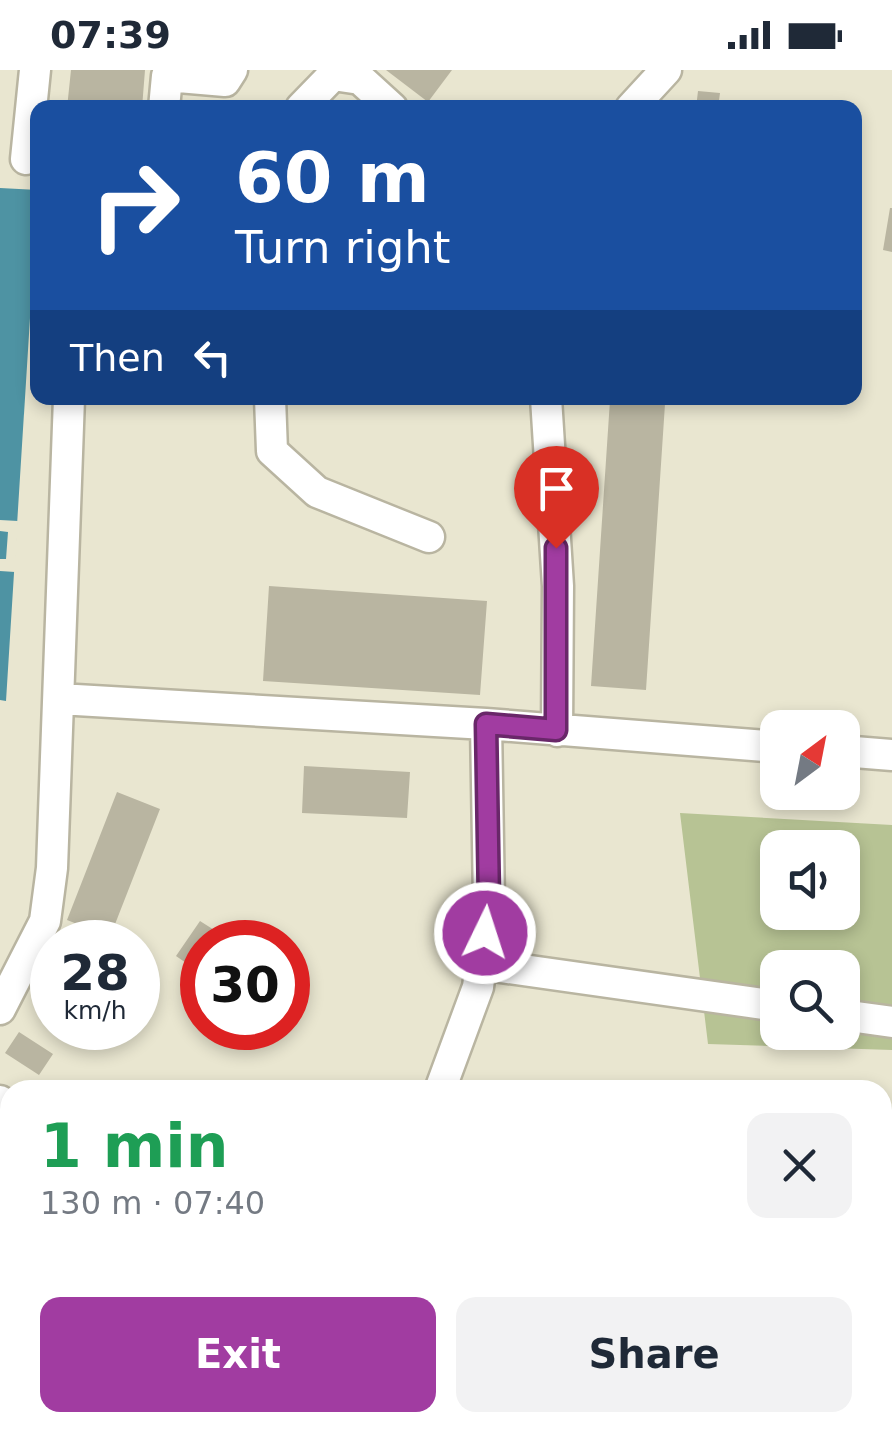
<!DOCTYPE html>
<html lang="en">
<head>
<meta charset="utf-8">
<style>
  :root { --surface:#fff; --page:#f2f2f3; --text:#1f2937; --muted:#747a83; --accent:#a13ca1 }
  body { margin:0; font-family:"DejaVu Sans",sans-serif; background:var(--page); color:var(--text); height:100vh; display:flex; flex-direction:column; font-size:38px; white-space:nowrap }
  * { box-sizing:border-box; margin:0 }
  p { font-size:32px; color:var(--muted) }
  .icon { flex:none; width:55px; height:55px; fill:none; stroke:currentColor; stroke-width:2; stroke-linecap:round; stroke-linejoin:round }
  .map { position:relative; flex:1; overflow:hidden }
  .side { position:absolute; left:0px; top:1010px; width:892px; height:352px; display:flex; flex-direction:column; background:var(--surface); border-radius:30px 30px 0 0; box-shadow:0 5px 15px #0003 }
  .side>* { flex:none }
  .guide { position:absolute; left:30px; top:30px; width:832px; height:305px; border-radius:20px; box-shadow:0 5px 15px #0003; background:#1a4fa0; color:#fff; overflow:hidden }
  .needle { width:65px; rotate:32deg }
  .buttons { position:absolute; left:760px; top:640px; display:grid; gap:20px }
  .buttons a { display:grid; place-items:center; width:100px; height:100px; border-radius:20px; background:var(--surface); box-shadow:0 5px 15px #0003; font-size:50px }
  .speed { position:absolute; left:30px; top:850px; display:flex; gap:20px; font-size:50px; font-weight:700; text-align:center }
  .speed>* { display:grid; place-content:center; width:130px; height:130px; border-radius:50%; background:var(--surface); box-shadow:0 5px 15px #0003; line-height:1 }
  .speed small { font-size:25px; font-weight:400 }
  .speed .limit { border:15px solid #d22; background:#fff; color:#111 }
  .pin { position:absolute; display:grid; place-items:center; width:85px; height:85px; color:#fff; margin:-102px -42px; border-radius:50% 50% 50% 0; rotate:-45deg; box-shadow:0 0 10px #0007 }
  .pin .icon { rotate:45deg }
  .me { position:absolute; width:110px; margin:-55px; rotate:4deg; stroke-linejoin:round; filter:drop-shadow(0 0 8px #0008) }
  .turn { display:flex; align-items:center; gap:35px; height:210px; padding:0 40px; font-size:45px }
  .turn .icon { width:130px; height:130px; stroke-width:2.5 }
  .turn b { display:block; font-size:70px; line-height:85px }
  .then { display:flex; align-items:center; height:95px; padding:0 40px; background:#0003; gap:20px; font-size:38px }
  .round { display:grid; place-items:center; flex:none; width:105px; height:105px; border-radius:20px; background:var(--page) }
  .headline { display:flex; align-items:center; justify-content:space-between; height:170px; padding:0 40px }
  h1 { font-size:60px; font-weight:700; line-height:75px; color:#1e9e55 }
  .cta { display:flex; gap:20px; margin-top:auto; padding:20px 40px }
  .cta a { flex:1; height:115px; border-radius:20px; background:var(--accent); color:#fff; font-size:40px; font-weight:700; line-height:115px; text-align:center }
  .cta a+a { background:var(--page); color:var(--text) }
  .status { display:flex; justify-content:space-between; align-items:center; height:70px; padding:0 50px; background:var(--surface); direction:ltr }
  .status svg { height:28px; fill:currentColor }
  .map>svg:first-child { display:block }
  .industrial { fill:#e7d9c6 }
  .green { fill:#b7c394; fill-rule:evenodd }
  .water { fill:#4e93a3 }
  .pier { fill:#e9e6d0 }
  .building { fill:#b9b5a1 }
  .lines { fill:none; stroke-linecap:round; stroke-linejoin:round }
  .minor-casing { stroke:#b9b5a1; stroke-width:35 }
  .minor { stroke:#fff; stroke-width:30 }
  .rail { stroke:#838072; stroke-width:8; stroke-dasharray:20 10; stroke-linecap:butt }
  .route-casing { stroke:#692769; stroke-width:25 }
  .route { stroke:#a13ca1; stroke-width:18 }
</style>
</head>
<body>
<div class="status"><b>07:39</b><svg viewBox="0 0 49 12"><path d="M0 12V9h3v3zM5 12V6h3v6zM10 12V3h3v9zM15 12V0h3v12zM26 1h20v11H26zM47 4h2v5h-2z"/></svg></div>
<div class="map">
<svg width="892" height="1361" viewBox="0 0 892 1361">
  <rect width="100%" height="100%" fill="#e9e6d0"/>
  <path class="industrial" d="M 892,1296 L 892,1361 L 589,1361 L 592,1352 L 882,1352 L 883,1299 Z
    M 0,1312 L 10,1316 L 10,1352 L 88,1353 L 107,1361 L 0,1361 Z"/>
  <path class="green" d="M 680,743 L 892,755 L 892,980 L 708,974 ZM 778,778 L 842,778 L 842,842 L 778,842 ZM 778,898 L 842,898 L 842,962 L 778,962 Z"/>
  <path class="water" d="M 0,118 L 38,120 L 6,631 L 0,630 Z"/>
  <path class="pier" d="M 0,450 L 18,451 L 15,502 L 0,501 L 0,489 L 6,489 L 8,462 L 0,461 Z"/>
  <path class="building" d="M 71,0 L 145,0 L 142,38 L 67,38 Z
    M 386,0 L 452,0 L 428,32 Z
    M 698,21 L 720,23 L 718,38 L 696,38 Z
    M 890,138 L 892,138 L 892,182 L 883,180 Z
    M 610,330 L 665,334 L 646,620 L 591,616 Z
    M 269,516 L 487,531 L 480,625 L 263,611 Z
    M 304,696 L 410,702 L 407,748 L 302,743 Z
    M 117,722 L 160,739 L 110,867 L 67,850 Z
    M 200,851 L 233,872 L 202,872 L 202,904 L 176,886 Z
    M 19,962 L 53,984 L 39,1005 L 5,983 Z"/>
  <g class="lines">
    <defs>
      <path id="minor" d="M 164,38 L 167,6 L 225,11 L 232,0
        M 301,38 L 333,5 L 360,9 L 392,38
        M 631,38 L 666,0
        M 26,89 L 35,0
        M 270,328 L 272,381 L 317,422 L 429,467
        M 546,328 L 558,516 L 557,661
        M 59,629 L 486,654 L 778,677
        M 842,681 L 892,685
        M 480,894 L 778,936
        M 0,939 L 45,851 L 52,798 L 69,328
        M 842,945 L 892,952
        M 440,1020 L 478,917 L 489,832 L 486,654
        M 0,1031 L 10,1038
        M 0,1106 L 10,1113
        M 351,1352 L 363,1361
        M 456,1352 L 468,1361
        M 0,1353 L 12,1361
        M 552,1361 L 553,1352"/>
    </defs>
    <use href="#minor" class="minor-casing"/>
    <use href="#minor" class="minor"/>
    <path class="rail" d="M 0,1320 L 10,1324
      M 75,1352 L 95,1361
      M 0,1359 L 4,1361"/>
  </g>
  <g class="lines">
    <defs>
      <path id="route" d="M 485,863 L 489,832 L 486,654 L 556,660 L 556,478"/>
    </defs>
    <use href="#route" class="route-casing"/>
    <use href="#route" class="route"/>
  </g>
</svg>
<div class="buttons">
<a><svg class="needle" viewBox="-14 -14 28 28"><path d="M0-13l5 13h-10z" fill="#e53935"/><path d="M0 13l5-13h-10z" fill="#747a83"/></svg></a>
<a><svg class="icon" aria-label="sound" viewBox="0 0 24 24"><path d="M4 9h4l5-4v14l-5-4H4zM17 9q2 3 0 6"/></svg></a>
<a><svg class="icon" aria-label="search" viewBox="0 0 24 24"><circle cx="10" cy="10" r="6"/><path d="M15 15l6 6"/></svg></a>
</div>
<div class="speed"><div>28<small>km/h</small></div><div class="limit">30</div></div>
<div class="pin" style="left:556px;top:478px;background:#d93025"><svg class="icon" aria-label="arrive" viewBox="0 0 24 24"><path d="M6 21V4h12l-3 4 3 4H6"/></svg></div>
<svg class="me" style="left:485px;top:863px" viewBox="-20 -20 40 40"><circle r="17" fill="#a13ca1" stroke="#fff" stroke-width="3"/><path d="M0-11L8 9 0 5-8 9z" fill="#fff"/></svg>
<div class="guide">
<div class="turn"><svg class="icon" aria-label="right" viewBox="0 0 24 24"><path d="M7 20v-9h11M14 6l5 5-5 5"/></svg><div><b>60 m</b>Turn right</div></div>
<div class="then">Then<svg class="icon" aria-label="left" viewBox="0 0 24 24"><path d="M17 20v-9H6M10 6l-5 5 5 5"/></svg></div>
</div>
<section class="side">
<div class="headline"><div><h1>1 min</h1><p>130 m · 07:40</p></div><a class="round"><svg class="icon" aria-label="close" viewBox="0 0 24 24"><path d="M6 6l12 12M18 6L6 18"/></svg></a></div>
<div class="cta"><a>Exit</a><a>Share</a></div>
</section>
</div>
</body>
</html>
